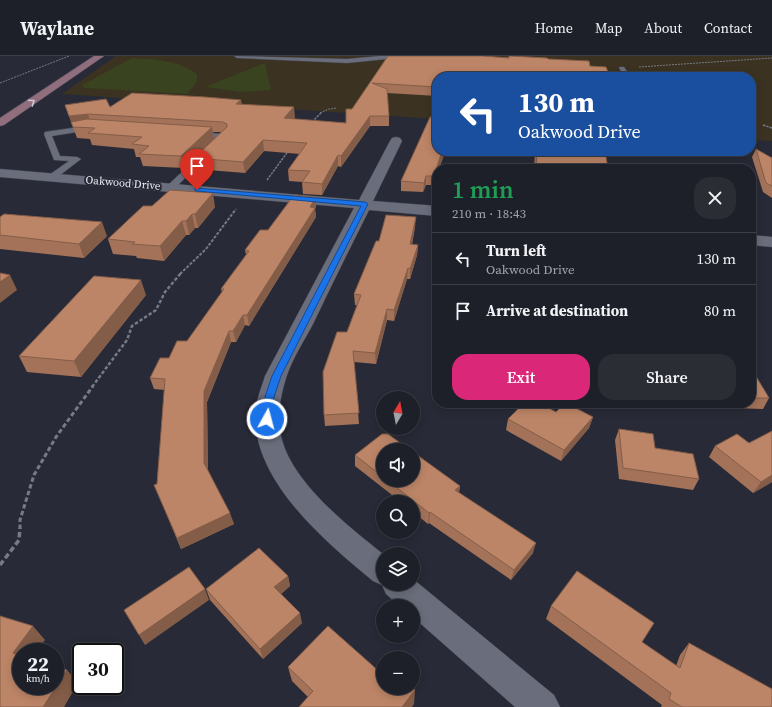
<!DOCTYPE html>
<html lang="en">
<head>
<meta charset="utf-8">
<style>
  :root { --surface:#1e2029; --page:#2b2d35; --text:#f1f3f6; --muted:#a1a3a8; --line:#3c3e46; --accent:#db2777 }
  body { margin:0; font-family:"Source Serif 4",serif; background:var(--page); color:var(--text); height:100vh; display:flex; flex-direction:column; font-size:15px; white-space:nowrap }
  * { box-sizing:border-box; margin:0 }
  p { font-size:13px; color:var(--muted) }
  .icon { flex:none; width:22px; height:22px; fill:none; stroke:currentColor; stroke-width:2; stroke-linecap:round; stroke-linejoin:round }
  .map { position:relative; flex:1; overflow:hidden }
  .details { position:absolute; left:432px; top:108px; width:324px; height:244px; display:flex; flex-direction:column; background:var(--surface); border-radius:16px; box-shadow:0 2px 10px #0003,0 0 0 1px var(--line) }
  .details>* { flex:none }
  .banner { position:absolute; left:432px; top:16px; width:324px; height:84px; border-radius:16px; box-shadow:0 2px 10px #0003,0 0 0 1px var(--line); background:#1a4fa0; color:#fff; overflow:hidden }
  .needle { width:26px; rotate:10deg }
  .controls { position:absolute; left:376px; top:335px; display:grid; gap:8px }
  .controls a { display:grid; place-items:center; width:44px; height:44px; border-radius:50%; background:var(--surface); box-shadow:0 2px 10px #0003,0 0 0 1px var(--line); font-size:20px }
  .speed { position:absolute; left:12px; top:587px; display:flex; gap:8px; font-size:20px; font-weight:700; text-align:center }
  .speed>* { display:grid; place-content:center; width:52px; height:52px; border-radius:50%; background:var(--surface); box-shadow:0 2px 10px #0003,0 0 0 1px var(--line); line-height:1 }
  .speed small { font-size:10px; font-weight:400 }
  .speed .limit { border:2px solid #111; border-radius:6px; background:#fff; color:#111 }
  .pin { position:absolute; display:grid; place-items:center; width:34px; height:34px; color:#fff; margin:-41px -17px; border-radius:50% 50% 50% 0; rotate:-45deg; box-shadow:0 0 4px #0007 }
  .pin .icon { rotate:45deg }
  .me { position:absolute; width:44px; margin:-22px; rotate:7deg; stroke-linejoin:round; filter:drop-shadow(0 0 3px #0008) }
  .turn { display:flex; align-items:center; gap:14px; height:84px; padding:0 20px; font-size:18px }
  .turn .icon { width:52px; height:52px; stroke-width:2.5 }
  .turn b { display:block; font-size:28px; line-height:34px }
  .round { display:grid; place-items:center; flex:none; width:42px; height:42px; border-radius:16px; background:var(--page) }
  .overview { display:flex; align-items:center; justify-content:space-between; height:68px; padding:0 20px }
  h1 { font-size:24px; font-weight:600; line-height:30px; color:#1e9e55 }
  .cta { display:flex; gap:8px; margin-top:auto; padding:8px 20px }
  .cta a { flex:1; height:46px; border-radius:16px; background:var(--accent); color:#fff; font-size:16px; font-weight:600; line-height:46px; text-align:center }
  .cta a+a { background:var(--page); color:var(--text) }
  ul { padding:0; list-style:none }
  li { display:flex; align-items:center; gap:12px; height:52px; padding:0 20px; border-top:1px solid var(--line) }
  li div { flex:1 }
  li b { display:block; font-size:15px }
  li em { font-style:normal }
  header { display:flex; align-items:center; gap:24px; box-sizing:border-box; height:56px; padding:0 20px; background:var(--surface); border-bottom:1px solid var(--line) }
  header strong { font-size:19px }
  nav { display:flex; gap:22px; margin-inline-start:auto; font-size:14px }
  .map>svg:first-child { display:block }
  .education { fill:#3b3221 }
  .green { fill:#39431f }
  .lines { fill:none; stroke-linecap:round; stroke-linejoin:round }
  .service-casing { stroke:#454752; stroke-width:1 }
  .minor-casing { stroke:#454752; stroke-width:1 }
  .secondary-casing { stroke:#454752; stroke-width:1 }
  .path-far5 { stroke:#777a85; stroke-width:1; stroke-dasharray:2 1; stroke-linecap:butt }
  .path-far4 { stroke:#777a85; stroke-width:1.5; stroke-dasharray:2.5 1; stroke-linecap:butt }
  .path-far3 { stroke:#777a85; stroke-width:2; stroke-dasharray:3 1.5; stroke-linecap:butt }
  .path-far2 { stroke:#777a85; stroke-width:2.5; stroke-dasharray:3.5 2; stroke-linecap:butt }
  .path-far1 { stroke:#777a85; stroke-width:3; stroke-dasharray:4.5 2.5; stroke-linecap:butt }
  .path { stroke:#777a85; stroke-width:3.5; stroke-dasharray:5.5 3; stroke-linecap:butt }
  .service { fill:#6a6e7c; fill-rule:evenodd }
  .minor { fill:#6a6e7c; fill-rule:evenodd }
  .secondary { fill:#916e7d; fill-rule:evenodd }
  .wall { fill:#a37259; fill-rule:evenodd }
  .shaded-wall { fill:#845d48 }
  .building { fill:#bd8567; stroke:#845d48 }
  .oneway { stroke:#cfc7d1 }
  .route { fill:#1a73e8; stroke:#114b97 }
  .labels { text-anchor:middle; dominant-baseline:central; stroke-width:4; stroke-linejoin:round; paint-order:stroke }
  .far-street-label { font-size:11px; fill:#eaedf5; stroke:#282b37 }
</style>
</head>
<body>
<header>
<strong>Waylane</strong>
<nav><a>Home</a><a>Map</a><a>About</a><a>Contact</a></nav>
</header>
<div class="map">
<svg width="772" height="651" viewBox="0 0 772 651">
  <rect width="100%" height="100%" fill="#282b37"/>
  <path class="education" d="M 116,0 L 772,0 L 772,85 L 751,84 L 751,21 L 437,21 L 437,63 L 62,38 Z"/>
  <path class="green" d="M 132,2 C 154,3 178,4 197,18 L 197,26 L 187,38 L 84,32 L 82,29 Z
    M 265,7 L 271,34 L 242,36 L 205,31 Z"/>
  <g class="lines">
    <defs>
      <path id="service" d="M 234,0 L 347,3 L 380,0 L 400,0 L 397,2 L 347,7 L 237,2 Z
        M 620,11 L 624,11 L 631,21 L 625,21 L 619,12 Z
        M 93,69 L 96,69 L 96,73 L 52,80 L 60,100 L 77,101 L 81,103 L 55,123 L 49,123 L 48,121 L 49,119 L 69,105 L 54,104 L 44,78 L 45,76 Z
        M 193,76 L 224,78 L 228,80 L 174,133 L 168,133 L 166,131 L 168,129 L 218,82 L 196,80 L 192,78 Z"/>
      <path id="minor" d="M 396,81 L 400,82 L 402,85 L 373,145 L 437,150 L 437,160 L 369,154 C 350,192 331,230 313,268 C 304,285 292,303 286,322 C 280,342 276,363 282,384 C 294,428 349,471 383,498 L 383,528 L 413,528 L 413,523 L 554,639 L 560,651 L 515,651 L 413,561 L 413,550 L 400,550 L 386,538 L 382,529 L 373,525 C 326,486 256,428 255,361 C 255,347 261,333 265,320 L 354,152 L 0,121 L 0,113 L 359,144 L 390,85 L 392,82 Z
        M 751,179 L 772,181 L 772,191 L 751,189 Z"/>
      <path id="secondary" d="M 94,0 L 104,0 L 4,69 L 0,70 L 0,62 Z"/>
    </defs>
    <use href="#service" class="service-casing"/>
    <use href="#minor" class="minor-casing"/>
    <use href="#secondary" class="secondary-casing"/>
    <path class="path-far5" d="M 639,11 L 772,2
      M 0,27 L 69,0
      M 320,57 L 329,53 L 337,52"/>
    <path class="path-far4" d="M 312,66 L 322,56
      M 763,69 L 772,72
      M 267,124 L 289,94"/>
    <path class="path-far3" d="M 180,218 L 206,193 L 236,153"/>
    <path class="path-far2" d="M 92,331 L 127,284 L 132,270 L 156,254 L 165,236 L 181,217"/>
    <path class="path-far1" d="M 20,473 L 20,464 L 34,419 L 56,381 L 93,330"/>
    <path class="path" d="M 0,509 L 19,484 L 20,472"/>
    <use href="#service" class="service"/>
    <use href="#minor" class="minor"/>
    <use href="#secondary" class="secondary"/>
  </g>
  <path class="wall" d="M 388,0 L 547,2 L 437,21 L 437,40 L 387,37 L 389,60 L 389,70 L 370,70 L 341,111 L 338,110 L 322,139 L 303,138 L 302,126 L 289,125 L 288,114 L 300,98 L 264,95 L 245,117 L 196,113 L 194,102 L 184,112 L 143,110 L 140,101 L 136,101 L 134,93 L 92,89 L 90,83 L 77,82 L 65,49 L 110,51 L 242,48 L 295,61 L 293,63 L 346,67 L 352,53 ZM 213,76 L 221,76 L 214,83 Z
    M 756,93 L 772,102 L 772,142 L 763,136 L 752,101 Z
    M 437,95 L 462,95 L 462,97 L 445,96 L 439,113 L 437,113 L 433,129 L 426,129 L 423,136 L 401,135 L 401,125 Z
    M 535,95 L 605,95 L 608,113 L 534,113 Z
    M 316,141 L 316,150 L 315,153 L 316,161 L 249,270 L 245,269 L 236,286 L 231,286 L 207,346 L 208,414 L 234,468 L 181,493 L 159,440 L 157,428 L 165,334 L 154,333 L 150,322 L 169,302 L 187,285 L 222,236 L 221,233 L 246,199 L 245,194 L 268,174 Z
    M 152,150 L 215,151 L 198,172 L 195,172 L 189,179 L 186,179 L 164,205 L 137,202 L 136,200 L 113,198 L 108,183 Z
    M 0,161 L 107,180 L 84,202 L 0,193 Z
    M 415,171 L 412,189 L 418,189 L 417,199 L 410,223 L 407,223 L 394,265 L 387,264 L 376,308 L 354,306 L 359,368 L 325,370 L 324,359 L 347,276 L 357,249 L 355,249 L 354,238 L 379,185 Z
    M 146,239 L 81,321 L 27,316 L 19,300 Z
    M 751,312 L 769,342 L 763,353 L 731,352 L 728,347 L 751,347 Z
    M 593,361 L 589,372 L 561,405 L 506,374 L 508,363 Z
    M 619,373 L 655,392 L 699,423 L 693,434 L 619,423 L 615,384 Z
    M 715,390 L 772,426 L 753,437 L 709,401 Z
    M 383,394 L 383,424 L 413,424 L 460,430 L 459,437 L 533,497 L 511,524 L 429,467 L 428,468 L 413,456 L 413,446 L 401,446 L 355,410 L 355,399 Z
    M 288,520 L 290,530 L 281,538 L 302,567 L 263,603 L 210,544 L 206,533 Z
    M 551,550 L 642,586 L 676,610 L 680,599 L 689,587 L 772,651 L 661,651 L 662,649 L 546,563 Z
    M 288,611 L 414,648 L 308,641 L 292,625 Z"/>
  <path class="shaded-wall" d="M 241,44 L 243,53 L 236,48 Z
    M 294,51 L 295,61 L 285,72 L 284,62 Z
    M 88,58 L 91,68 L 73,70 L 69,60 Z
    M 370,60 L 370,70 L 341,111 L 341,100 Z
    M 212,71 L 214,83 L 184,112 L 181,100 Z
    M 263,84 L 264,95 L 245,117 L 243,106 Z
    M 442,95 L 445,95 L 439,113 L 437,113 L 437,118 L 433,129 L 434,120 Z
    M 338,99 L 338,110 L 322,139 L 322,128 Z
    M 426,120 L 426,129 L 423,136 L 424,127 Z
    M 213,137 L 215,151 L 198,172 L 195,158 Z
    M 316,141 L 316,150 L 315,153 L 316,161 L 249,270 L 247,259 Z
    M 192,158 L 195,172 L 189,179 L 186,165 Z
    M 416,161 L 415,171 L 410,198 L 410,188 Z
    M 182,165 L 186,179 L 164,205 L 160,190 Z
    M 102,166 L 107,180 L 84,202 L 79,188 Z
    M 418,189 L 417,199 L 410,223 L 410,213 Z
    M 408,212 L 407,223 L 394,265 L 394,254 Z
    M 10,219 L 17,234 L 0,247 L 0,226 Z
    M 141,224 L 146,239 L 81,321 L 74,305 Z
    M 387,253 L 387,264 L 376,308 L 375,297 Z
    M 243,259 L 245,269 L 236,286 L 233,275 Z
    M 229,275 L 231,286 L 207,346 L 208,418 L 204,407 L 204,335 Z
    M 593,361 L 589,372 L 561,405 L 564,394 Z
    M 772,419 L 772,426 L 753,437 L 761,426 Z
    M 460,430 L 458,441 L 455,434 Z
    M 430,456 L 429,467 L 428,468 L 429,457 Z
    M 230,457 L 234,468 L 181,493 L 177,482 Z
    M 536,487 L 533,497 L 511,524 L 514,514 Z
    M 288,520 L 290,530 L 276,542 L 274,531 Z
    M 205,533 L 209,544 L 145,589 L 139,579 Z
    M 300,557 L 302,567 L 263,603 L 260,593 Z
    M 33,570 L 45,584 L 36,596 L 21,596 L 21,606 L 13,597 Z
    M 67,614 L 78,627 L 64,651 L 43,651 Z
    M 415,634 L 414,648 L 412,651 L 402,651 Z"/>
  <path class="building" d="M 388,0 L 483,0 L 509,2 L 509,0 L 510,0 L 547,2 L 548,3 L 589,5 L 590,10 L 606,11 L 608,16 L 620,16 L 622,21 L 437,21 L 437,31 L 372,27 L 387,33 L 389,60 L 370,60 L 341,100 L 338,99 L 322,128 L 302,126 L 310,115 L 288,114 L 307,87 L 263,84 L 243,106 L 194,102 L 227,71 L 227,68 L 223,66 L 88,58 L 69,60 L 65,49 L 106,43 L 110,51 L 132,37 L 205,41 L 241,44 L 236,48 L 294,51 L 284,62 L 346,67 L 346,53 L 352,53 Z
    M 437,60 L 437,95 L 442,95 L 434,120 L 426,120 L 424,127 L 401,125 L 430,61 Z
    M 87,63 L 212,71 L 181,100 L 139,98 L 149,90 L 132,88 L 142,81 L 88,77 L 95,72 L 73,71 L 71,66 Z
    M 756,93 L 772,102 L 772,130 L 766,127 Z
    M 537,95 L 605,95 L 608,113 L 542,113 L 542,112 L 536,112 Z
    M 170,134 L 213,137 L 195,158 L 192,158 L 186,165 L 182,165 L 160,190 L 132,188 L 135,186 L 108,183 L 143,150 L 152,150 Z
    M 294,139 L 316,141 L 310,151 L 315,152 L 247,259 L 243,259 L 233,275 L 229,275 L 204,335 L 204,407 L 230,457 L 177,482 L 154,429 L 157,428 L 165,323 L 150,322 L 160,302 L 169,302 L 177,285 L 187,285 L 224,233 L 221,233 L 249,195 L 245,194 L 260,174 L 268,174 Z
    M 4,158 L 102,166 L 79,188 L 0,179 L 0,161 Z
    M 386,159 L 416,161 L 410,188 L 418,189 L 410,213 L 408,212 L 394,254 L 387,253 L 375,297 L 353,295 L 359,357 L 324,359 L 323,316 L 337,276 L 347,276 L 361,239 L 354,238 L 376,185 L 379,185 Z
    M 0,217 L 10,219 L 0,226 Z
    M 94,220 L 141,224 L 74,305 L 19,300 Z
    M 751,312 L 769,342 L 751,342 Z
    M 524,347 L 539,347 L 556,356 L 565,347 L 566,347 L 593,361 L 564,394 L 508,363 Z
    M 619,373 L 653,378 L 655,392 L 693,398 L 699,423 L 623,412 Z
    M 772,375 L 772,419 L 761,426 L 715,390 L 737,378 L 749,387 Z
    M 382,378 L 388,378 L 410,394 L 383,394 L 383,421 L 355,399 Z
    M 413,396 L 460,430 L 455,434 L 536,487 L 514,514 L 430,456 L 429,457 L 387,424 L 413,424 Z
    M 259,492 L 288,520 L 274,531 L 300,557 L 260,593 L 206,533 Z
    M 189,511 L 205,533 L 139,579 L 124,554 Z
    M 577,515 L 654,567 L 642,586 L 680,612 L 689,587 L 772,633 L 772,651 L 682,651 L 669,643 L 671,637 L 551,550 Z
    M 0,560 L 33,570 L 13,597 L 21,600 L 21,630 L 55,630 L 55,610 L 67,614 L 43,651 L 0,651 Z
    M 328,570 L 381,617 L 383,615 L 383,632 L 413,632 L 415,634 L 402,651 L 299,651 L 313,635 L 288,611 Z"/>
  <defs><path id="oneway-chevron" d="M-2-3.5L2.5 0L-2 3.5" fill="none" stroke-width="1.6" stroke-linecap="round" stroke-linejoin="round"/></defs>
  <use class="oneway" href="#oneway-chevron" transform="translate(32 46) rotate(-34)"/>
  <path class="route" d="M 195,132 L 365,146 L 368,148 L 281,320 L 274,341 L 270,365 L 267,366 L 262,363 L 265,341 L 272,320 L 361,150 L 197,135 L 195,135 Z"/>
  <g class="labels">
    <g class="far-street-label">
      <text transform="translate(123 127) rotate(5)">Oakwood Drive</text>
    </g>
  </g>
</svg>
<div class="controls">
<a><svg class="needle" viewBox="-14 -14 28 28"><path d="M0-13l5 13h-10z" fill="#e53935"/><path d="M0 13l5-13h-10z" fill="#a1a3a8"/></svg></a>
<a><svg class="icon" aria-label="sound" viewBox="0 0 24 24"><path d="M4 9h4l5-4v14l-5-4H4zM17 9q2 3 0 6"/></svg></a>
<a><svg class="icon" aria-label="search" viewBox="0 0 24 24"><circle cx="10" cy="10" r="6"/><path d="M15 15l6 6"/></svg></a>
<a><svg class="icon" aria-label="layers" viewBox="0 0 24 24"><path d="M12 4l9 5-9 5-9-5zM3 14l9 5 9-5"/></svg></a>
<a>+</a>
<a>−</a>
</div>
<div class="speed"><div>22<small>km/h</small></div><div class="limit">30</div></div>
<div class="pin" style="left:197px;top:134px;background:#d93025"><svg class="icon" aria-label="arrive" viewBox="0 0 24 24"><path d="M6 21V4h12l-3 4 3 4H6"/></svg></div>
<svg class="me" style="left:267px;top:363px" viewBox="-20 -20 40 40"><circle r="17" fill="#1a73e8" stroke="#fff" stroke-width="3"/><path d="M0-11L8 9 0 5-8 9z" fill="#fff"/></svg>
<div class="banner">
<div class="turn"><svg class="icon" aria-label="left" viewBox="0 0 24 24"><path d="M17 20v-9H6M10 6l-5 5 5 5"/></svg><div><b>130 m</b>Oakwood Drive</div></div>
</div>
<section class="details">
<div class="overview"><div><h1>1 min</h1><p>210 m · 18:43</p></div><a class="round"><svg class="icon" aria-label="close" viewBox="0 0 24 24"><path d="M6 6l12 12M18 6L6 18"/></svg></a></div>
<ul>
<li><svg class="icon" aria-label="left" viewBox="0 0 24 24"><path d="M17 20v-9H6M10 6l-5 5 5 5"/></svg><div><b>Turn left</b><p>Oakwood Drive</p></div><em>130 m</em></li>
<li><svg class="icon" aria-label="arrive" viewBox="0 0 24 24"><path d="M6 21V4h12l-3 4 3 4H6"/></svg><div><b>Arrive at destination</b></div><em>80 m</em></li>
</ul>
<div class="cta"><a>Exit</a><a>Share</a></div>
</section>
</div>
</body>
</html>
